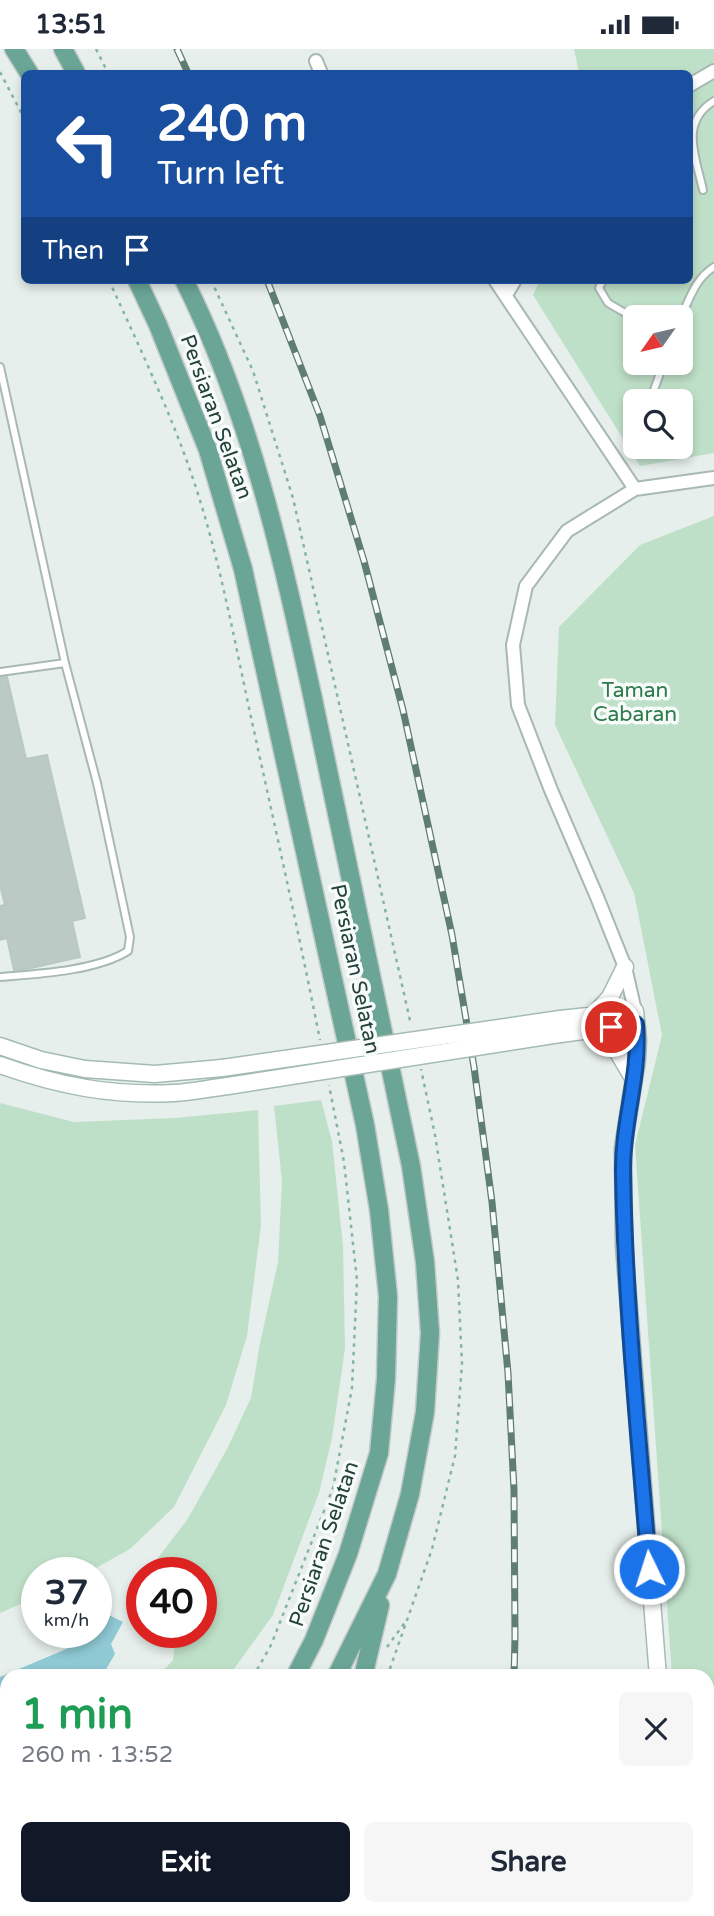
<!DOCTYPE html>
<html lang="en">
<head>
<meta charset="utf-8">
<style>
  :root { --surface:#fff; --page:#f6f6f7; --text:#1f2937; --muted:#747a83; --accent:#111827 }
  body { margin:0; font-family:"Varela Round",sans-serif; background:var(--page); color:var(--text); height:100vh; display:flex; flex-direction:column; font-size:26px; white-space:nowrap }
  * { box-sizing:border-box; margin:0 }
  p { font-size:23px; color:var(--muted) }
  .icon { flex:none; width:38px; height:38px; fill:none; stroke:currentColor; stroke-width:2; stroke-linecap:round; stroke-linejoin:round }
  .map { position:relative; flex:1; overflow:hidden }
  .side { position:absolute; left:0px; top:1620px; width:714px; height:247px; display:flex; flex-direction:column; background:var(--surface); border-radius:21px 21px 0 0; box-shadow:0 4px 10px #0003 }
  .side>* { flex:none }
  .top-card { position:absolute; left:21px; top:21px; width:672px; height:214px; border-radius:10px; box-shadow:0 4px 10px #0003; background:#1a4fa0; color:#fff; overflow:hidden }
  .needle { width:46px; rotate:236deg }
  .fabs { position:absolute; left:623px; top:256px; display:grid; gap:14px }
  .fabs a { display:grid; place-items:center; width:70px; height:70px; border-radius:10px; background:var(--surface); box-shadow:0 4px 10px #0003; font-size:35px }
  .speed { position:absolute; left:21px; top:1508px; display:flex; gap:14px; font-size:35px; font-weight:700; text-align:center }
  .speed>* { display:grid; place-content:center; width:91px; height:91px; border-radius:50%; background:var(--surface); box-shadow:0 4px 10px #0003; line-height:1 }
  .speed small { font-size:18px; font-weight:400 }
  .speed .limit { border:10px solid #d22; background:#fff; color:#111 }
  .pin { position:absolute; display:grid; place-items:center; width:60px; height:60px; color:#fff; margin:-30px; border:4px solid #fff; border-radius:50%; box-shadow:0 2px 7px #0007 }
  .me { position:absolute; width:77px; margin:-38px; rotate:356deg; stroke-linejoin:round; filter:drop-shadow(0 0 5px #0008) }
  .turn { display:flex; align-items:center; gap:24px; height:147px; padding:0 21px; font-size:32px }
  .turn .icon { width:91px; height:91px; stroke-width:2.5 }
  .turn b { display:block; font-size:49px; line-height:60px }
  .then { display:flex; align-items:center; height:66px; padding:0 21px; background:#0003; gap:14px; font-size:26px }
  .round { display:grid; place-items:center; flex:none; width:74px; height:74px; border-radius:10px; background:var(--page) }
  .overview { display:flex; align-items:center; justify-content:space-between; height:119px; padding:0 21px }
  h1 { font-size:42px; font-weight:800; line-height:52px; color:#1e9e55 }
  .action { display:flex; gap:14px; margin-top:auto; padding:14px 21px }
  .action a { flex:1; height:80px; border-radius:10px; background:var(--accent); color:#fff; font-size:28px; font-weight:800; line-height:80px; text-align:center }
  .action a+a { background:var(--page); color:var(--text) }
  .status { display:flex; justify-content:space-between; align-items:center; height:49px; padding:0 35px; background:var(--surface); direction:ltr }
  .status svg { height:19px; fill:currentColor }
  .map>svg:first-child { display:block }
  .green { fill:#bfe0c8; fill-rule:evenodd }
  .water { fill:#8ec9d4 }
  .building { fill:#bbcac4; stroke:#b8c9c2; stroke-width:2 }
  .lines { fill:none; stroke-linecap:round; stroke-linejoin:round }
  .lane-casing { stroke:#a8b8b2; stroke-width:10 }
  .street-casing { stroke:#a8b8b2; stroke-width:16 }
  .secondary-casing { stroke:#a4bbb3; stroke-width:19 }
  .primary-casing { stroke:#c2cac8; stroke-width:21 }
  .path { stroke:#86b3a5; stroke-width:2.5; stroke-dasharray:3.5 5; stroke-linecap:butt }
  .lane { stroke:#fff; stroke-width:6 }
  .street { stroke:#fff; stroke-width:12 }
  .secondary { stroke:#fff; stroke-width:16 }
  .primary { stroke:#6aa596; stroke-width:18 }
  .rail-casing { stroke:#5f7d75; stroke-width:7 }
  .rail { stroke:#f7fbf9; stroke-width:4.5; stroke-dasharray:13; stroke-linecap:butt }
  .secondary-bridge-casing { stroke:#a4bbb3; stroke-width:19; stroke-linecap:butt }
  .secondary-bridge { stroke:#fff; stroke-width:16 }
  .route-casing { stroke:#114b97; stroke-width:18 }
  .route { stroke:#1a73e8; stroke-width:12 }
  .labels { text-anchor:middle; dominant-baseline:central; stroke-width:7; stroke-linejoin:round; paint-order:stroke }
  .street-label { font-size:21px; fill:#24423a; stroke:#f7fbf9 }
  .park-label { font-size:21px; fill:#2d7a4b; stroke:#f7fbf9 }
</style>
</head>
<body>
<div class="status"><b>13:51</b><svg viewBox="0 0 49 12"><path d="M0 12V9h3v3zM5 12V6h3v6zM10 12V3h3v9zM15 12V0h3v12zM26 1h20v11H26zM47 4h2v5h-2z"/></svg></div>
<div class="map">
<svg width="714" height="1867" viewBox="0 0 714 1867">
  <rect width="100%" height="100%" fill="#e6efeb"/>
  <path class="green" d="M 574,0 L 714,0 L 714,404 L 640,417 L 533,246 L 540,231 L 690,231 L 690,24 L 579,24 ZM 635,268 L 681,268 L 681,313 L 635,313 ZM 635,352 L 681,352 L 681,397 L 635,397 Z
    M 714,467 L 714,1867 L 659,1867 L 660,1860 L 707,1860 L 707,1628 L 672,1627 L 635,1096 L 662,986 L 634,844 L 555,676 L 559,578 L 640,496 Z
    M 321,1051 L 332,1092 L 343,1197 L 345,1299 L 332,1389 L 319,1444 L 273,1566 L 231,1624 L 227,1628 L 158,1627 L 173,1611 L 176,1584 L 201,1584 L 201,1524 L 147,1523 L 187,1471 L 227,1400 L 251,1349 L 260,1294 L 278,1213 L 282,1132 L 274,1057 Z
    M 0,1054 L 74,1073 L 175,1069 L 258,1061 L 261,1176 L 247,1287 L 226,1356 L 174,1458 L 130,1500 L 87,1524 L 37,1524 L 37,1548 L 0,1564 Z
    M 7,1756 L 7,1851 L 0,1854 L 0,1762 Z"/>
  <path class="water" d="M 109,1566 L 123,1573 L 111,1595 L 115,1605 L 102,1627 L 7,1628 L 7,1714 L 0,1720 L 0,1628 L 97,1587 Z"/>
  <path class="building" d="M 7,628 L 26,710 L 47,706 L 85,869 L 72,872 L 80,908 L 27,920 L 14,921 L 7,889 L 0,891 L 0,857 L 5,856 L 0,836 L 0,629 Z"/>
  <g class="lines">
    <defs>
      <path id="lane" d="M 703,141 C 696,109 679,73 714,52
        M 603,231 L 599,239 L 608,254 L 627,265
        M 681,268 C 690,249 695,230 714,218
        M 0,318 L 65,614 L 97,734 L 130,888 L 128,902 C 96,922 37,925 0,928
        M 650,352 L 664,313
        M 0,623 L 65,614
        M 707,1657 L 711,1658 L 714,1662
        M 707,1765 L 714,1765"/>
      <path id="street" d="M 316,12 L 321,24
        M 690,36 L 714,22
        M 495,231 L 635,440
        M 506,246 L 515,231
        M 635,962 L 625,918 L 597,848 L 551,741 L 518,656 L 513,596 L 526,537 L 567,482 L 635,440 L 714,429"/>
      <path id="secondary" d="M 592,968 L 610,948 L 625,918
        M 560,970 L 635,962 L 638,991 L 637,1011 L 623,1099 L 624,1197 L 658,1628
        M 587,981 L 617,1002 L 633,1029
        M 560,985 L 636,975
        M 0,997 L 41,1011 L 85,1020 L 155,1025 L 222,1019
        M 0,1016 C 59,1037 111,1047 174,1044 C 192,1043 210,1039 228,1037
        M 638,1867 L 639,1860"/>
      <path id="primary" d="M 14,0 L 29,24
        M 63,0 L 76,24
        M 137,231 L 158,276 L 208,401 L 243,520 L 365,1076 L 379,1161 L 388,1247 L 386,1330 L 379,1404 L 348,1505 L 314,1591 L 295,1628
        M 184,231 C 250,362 282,508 313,650 C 347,806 378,962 411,1117 L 425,1213 L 430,1284 L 425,1363 L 410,1445 L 387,1525 L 336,1628
        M 363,1628 L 380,1556
        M 327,1860 L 327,1867
        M 63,1867 L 76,1860
        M 168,1867 L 172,1860
        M 205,1867 L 209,1860"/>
    </defs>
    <use href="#lane" class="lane-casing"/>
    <use href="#street" class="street-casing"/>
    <use href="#secondary" class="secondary-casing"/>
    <use href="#primary" class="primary-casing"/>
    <path class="path" d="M 96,0 L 108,24
      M 0,23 L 24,69
      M 109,231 C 135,289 163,347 185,407 C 215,488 231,574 249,659 C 273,769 298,880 320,991
      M 211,231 L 253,322 L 293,449 L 411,976
      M 387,1598 L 406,1572
      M 253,1628 L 271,1596 L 333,1439 L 352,1339 L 357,1231 L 344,1113 L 329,1036
      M 387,1628 L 432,1500 L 455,1407 L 462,1315 L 458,1231 L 435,1086 L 421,1020
      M 352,1860 L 353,1867
      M 15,1867 L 31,1860"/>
    <use href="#lane" class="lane"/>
    <use href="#street" class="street"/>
    <use href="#secondary" class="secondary"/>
    <use href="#primary" class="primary"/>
    <defs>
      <path id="rail" d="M 177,0 L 188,24
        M 267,231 L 320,367 L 364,512 L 403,661 L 452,886 L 474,1018 L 492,1153 L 508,1324 L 514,1441 L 515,1588 L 514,1628
        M 513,1867 L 513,1860"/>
    </defs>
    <use href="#rail" class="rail-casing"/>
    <use href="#rail" class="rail"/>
    <defs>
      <path id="secondary-bridge" d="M 222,1019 L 560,970
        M 228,1037 L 560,985"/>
    </defs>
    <use href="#secondary-bridge" class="secondary-bridge-casing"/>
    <use href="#secondary-bridge" class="secondary-bridge"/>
  </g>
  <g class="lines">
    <defs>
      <path id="route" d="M 611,978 L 636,975 C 641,1025 622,1073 623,1123 C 625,1255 639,1388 649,1520"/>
    </defs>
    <use href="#route" class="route-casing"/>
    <use href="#route" class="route"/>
  </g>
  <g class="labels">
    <g class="street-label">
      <text transform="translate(216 368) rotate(70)">Persiaran Selatan</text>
      <text transform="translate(355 920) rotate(78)">Persiaran Selatan</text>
      <text transform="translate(324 1495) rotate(-71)">Persiaran Selatan</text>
    </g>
    <g class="park-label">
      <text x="635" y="641">Taman<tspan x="635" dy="24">Cabaran</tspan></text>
    </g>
  </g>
</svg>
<div class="fabs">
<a><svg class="needle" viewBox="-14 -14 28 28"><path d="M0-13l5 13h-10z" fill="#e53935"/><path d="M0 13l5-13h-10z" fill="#747a83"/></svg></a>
<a><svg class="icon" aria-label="search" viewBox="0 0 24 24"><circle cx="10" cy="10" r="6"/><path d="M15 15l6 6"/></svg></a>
</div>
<div class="speed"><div>37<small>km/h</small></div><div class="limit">40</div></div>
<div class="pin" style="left:611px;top:978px;background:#d93025"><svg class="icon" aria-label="arrive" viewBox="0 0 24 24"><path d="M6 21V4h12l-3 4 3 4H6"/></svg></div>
<svg class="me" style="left:649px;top:1520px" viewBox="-20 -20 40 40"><circle r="17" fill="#1a73e8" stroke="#fff" stroke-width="3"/><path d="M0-11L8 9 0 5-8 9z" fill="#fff"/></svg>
<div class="top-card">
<div class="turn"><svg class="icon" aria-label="left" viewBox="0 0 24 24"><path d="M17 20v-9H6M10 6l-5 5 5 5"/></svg><div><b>240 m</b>Turn left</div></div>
<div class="then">Then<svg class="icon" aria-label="arrive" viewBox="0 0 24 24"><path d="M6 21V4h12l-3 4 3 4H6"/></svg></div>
</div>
<section class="side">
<div class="overview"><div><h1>1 min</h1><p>260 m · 13:52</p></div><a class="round"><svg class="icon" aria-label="close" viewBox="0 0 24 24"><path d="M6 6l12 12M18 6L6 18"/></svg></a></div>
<div class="action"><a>Exit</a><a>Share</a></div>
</section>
</div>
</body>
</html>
